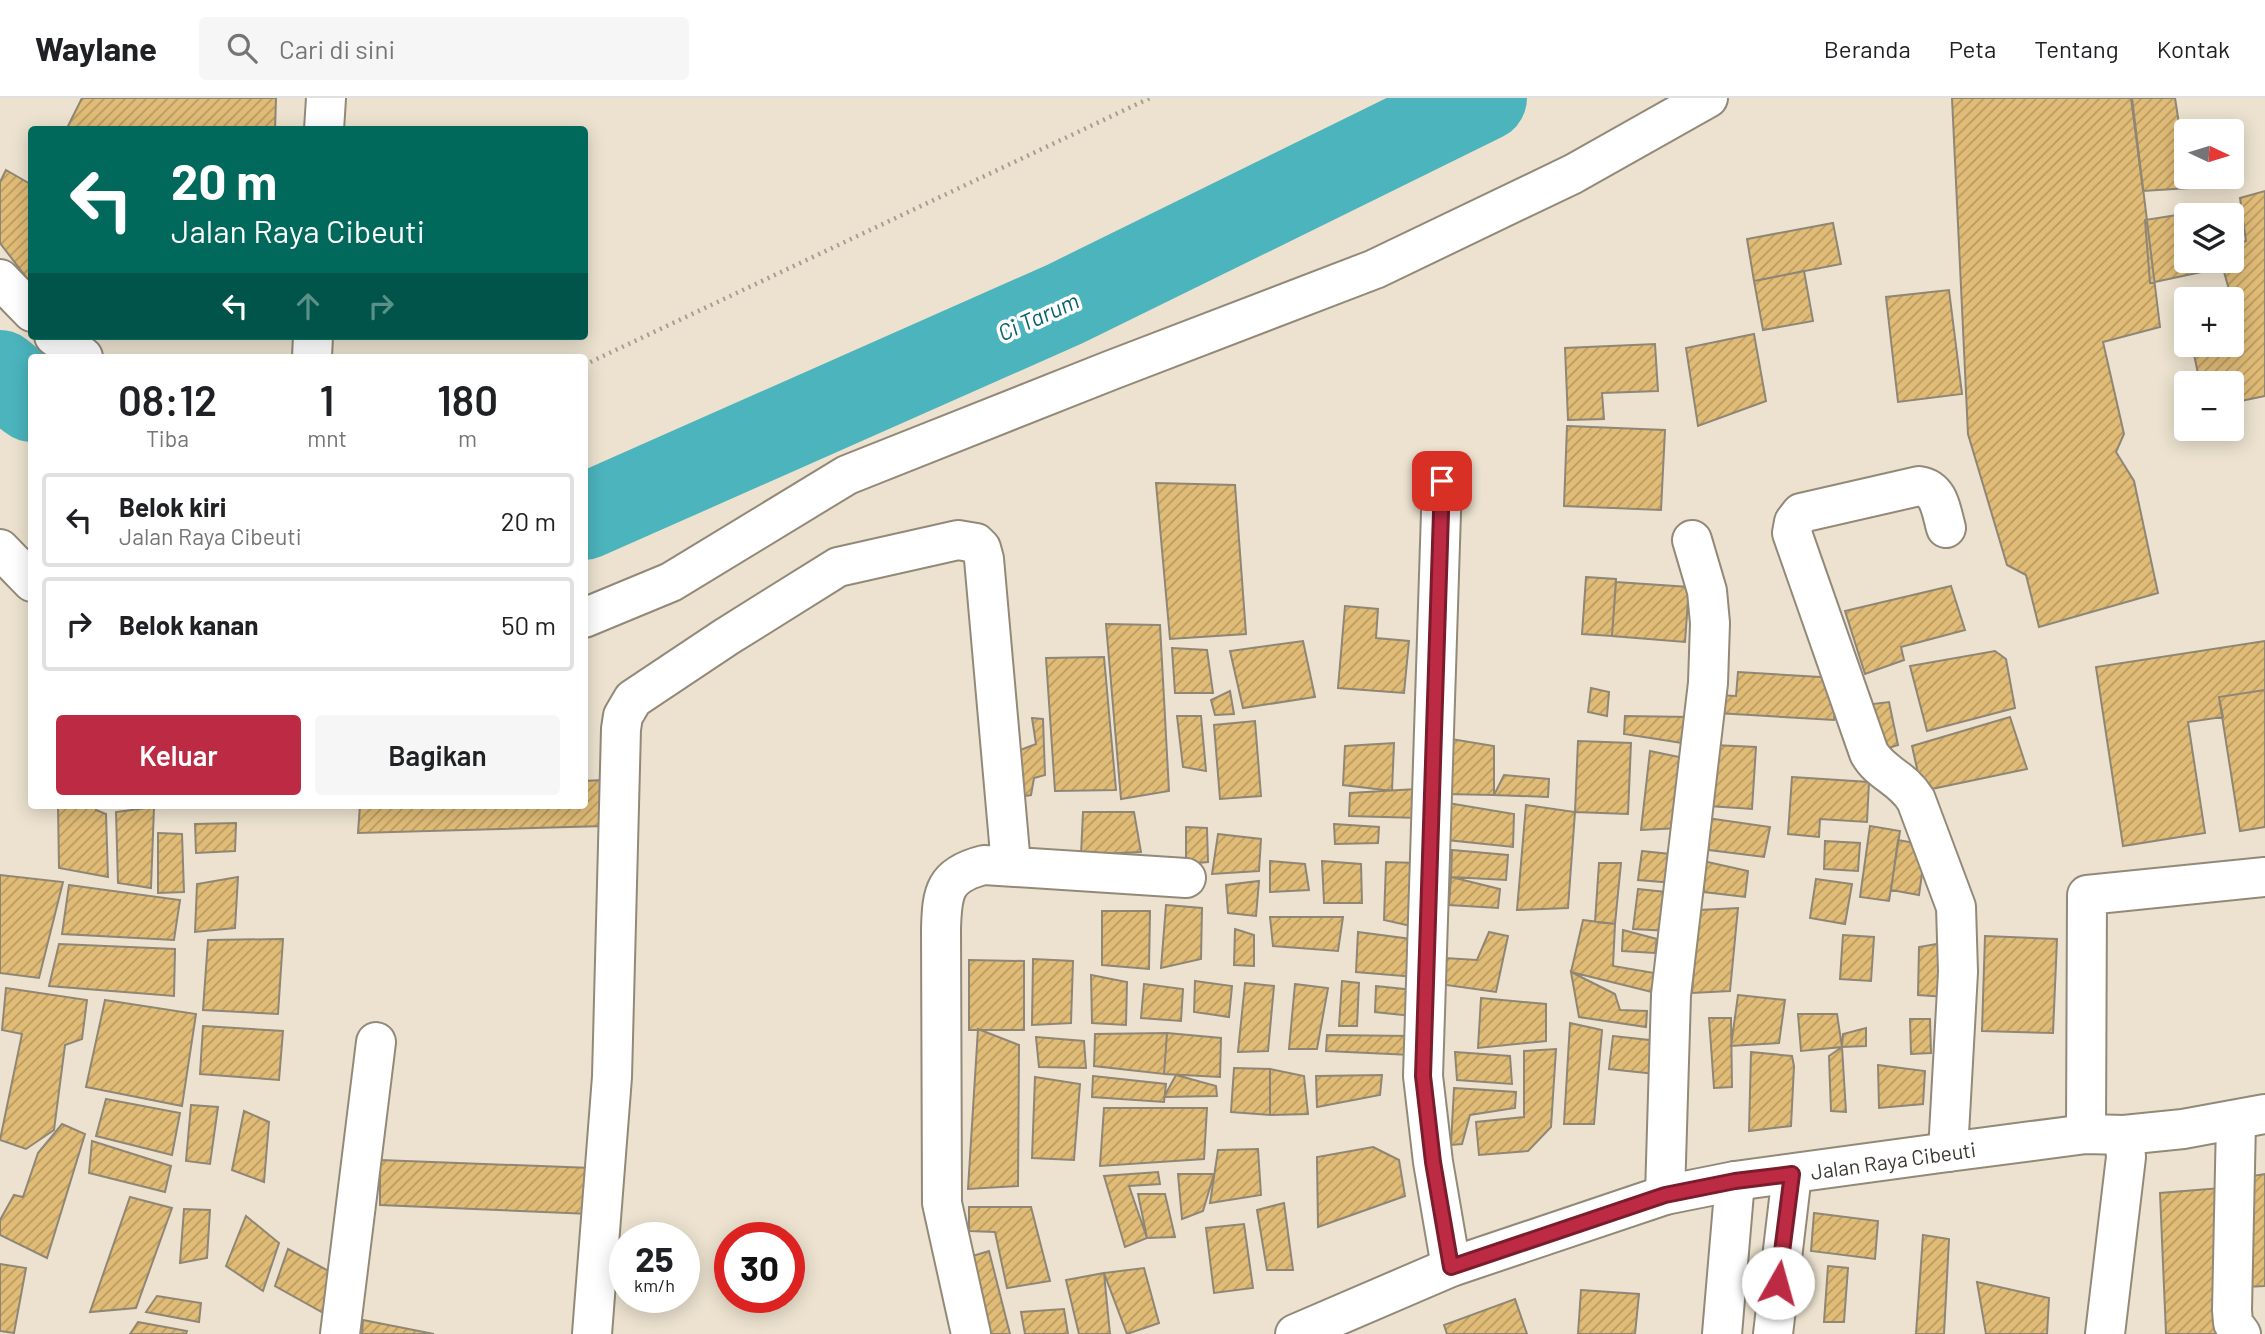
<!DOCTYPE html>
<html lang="id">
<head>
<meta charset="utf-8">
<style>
  :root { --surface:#fff; --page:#f6f6f6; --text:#202124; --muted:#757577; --line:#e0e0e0; --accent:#bc2b43 }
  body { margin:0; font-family:Barlow,sans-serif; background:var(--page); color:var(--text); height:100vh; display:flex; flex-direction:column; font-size:26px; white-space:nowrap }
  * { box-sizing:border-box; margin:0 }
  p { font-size:23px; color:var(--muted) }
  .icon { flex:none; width:38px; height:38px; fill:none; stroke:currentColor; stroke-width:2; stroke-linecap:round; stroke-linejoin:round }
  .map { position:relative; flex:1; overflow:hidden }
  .drawer { position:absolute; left:28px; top:256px; width:560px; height:455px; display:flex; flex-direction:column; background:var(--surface); border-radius:7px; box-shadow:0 4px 18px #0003 }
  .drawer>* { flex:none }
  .hud { position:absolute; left:28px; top:28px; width:560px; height:214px; border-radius:7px; box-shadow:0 4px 18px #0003; background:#00695c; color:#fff; overflow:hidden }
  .needle { width:46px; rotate:94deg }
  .buttons { position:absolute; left:2174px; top:21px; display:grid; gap:14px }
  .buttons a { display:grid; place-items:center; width:70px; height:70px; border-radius:7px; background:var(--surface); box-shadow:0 4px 18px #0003; font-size:35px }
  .speed { position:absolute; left:609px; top:1124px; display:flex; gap:14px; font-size:35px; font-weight:700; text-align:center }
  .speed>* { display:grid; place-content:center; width:91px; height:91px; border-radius:50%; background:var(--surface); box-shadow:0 4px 18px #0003; line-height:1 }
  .speed small { font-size:18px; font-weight:400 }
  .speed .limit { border:10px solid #d22; background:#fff; color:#111 }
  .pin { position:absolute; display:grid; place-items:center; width:60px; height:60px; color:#fff; margin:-30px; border-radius:14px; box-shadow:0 4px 10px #0006 }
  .me { position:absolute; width:77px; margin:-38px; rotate:7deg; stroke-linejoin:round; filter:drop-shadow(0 0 5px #0008) }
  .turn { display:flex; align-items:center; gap:24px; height:147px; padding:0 28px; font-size:32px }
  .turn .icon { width:91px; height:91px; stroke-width:2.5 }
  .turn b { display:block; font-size:49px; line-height:60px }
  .lanes { display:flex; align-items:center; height:66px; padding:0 28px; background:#0003; justify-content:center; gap:35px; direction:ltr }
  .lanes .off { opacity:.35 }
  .eta { display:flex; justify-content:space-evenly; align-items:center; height:119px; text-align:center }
  .eta b { font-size:42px; font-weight:600; line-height:49px }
  .primary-button { display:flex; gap:14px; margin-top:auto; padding:14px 28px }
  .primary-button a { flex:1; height:80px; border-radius:7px; background:var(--accent); color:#fff; font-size:28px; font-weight:600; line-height:80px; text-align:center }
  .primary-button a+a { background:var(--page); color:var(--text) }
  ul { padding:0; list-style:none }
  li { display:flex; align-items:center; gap:21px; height:94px; margin:0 14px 10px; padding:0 14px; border:4px solid var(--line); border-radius:7px }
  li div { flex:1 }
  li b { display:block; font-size:26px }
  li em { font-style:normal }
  header { display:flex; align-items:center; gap:42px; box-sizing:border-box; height:98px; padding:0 35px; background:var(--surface); border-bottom:2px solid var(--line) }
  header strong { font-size:33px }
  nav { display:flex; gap:38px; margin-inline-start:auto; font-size:24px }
  .search { width:490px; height:63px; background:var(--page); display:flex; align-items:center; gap:18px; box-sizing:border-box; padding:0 24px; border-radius:7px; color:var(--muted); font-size:26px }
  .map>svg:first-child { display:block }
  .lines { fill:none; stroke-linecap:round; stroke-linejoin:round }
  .river { stroke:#4bb4bd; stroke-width:86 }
  .building { fill:url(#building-hatch); stroke:#8f8675; stroke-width:2 }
  .minor-casing { stroke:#928978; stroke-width:42 }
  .major-casing { stroke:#928978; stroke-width:42 }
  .path { stroke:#a69e90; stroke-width:4.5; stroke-dasharray:2 5; stroke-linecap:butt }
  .minor { stroke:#fff; stroke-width:38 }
  .major { stroke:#fff; stroke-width:38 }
  .route-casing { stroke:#7a1c2c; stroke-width:18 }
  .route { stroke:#bc2b43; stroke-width:12 }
  .labels { text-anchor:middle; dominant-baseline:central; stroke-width:7; stroke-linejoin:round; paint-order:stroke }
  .street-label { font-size:21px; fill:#3d3932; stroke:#fff }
  .water-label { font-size:23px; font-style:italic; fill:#07636a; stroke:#fff }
</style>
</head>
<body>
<header>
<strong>Waylane</strong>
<div class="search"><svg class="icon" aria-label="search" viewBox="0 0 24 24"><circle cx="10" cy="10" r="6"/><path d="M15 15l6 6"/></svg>Cari di sini</div>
<nav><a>Beranda</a><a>Peta</a><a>Tentang</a><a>Kontak</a></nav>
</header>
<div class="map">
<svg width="2265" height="1236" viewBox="0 0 2265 1236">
  <defs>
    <pattern id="building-hatch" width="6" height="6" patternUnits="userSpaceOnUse" patternTransform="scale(1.75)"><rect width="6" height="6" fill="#e1bc77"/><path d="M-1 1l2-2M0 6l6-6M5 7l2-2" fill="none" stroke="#b89a62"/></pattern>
  </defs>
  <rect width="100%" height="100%" fill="#ece2cf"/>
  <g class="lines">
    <path class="river" d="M 0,275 L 32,301
      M 584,419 L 1065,206 L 1484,0"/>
  </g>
  <path class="building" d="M 82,0 L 276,0 L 275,32 L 66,32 Z
    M 1952,0 L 2132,0 L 2160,229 L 2103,244 L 2124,336 L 2116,354 L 2134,383 L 2158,495 L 2039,529 L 2026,477 L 2007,467 L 1968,336 Z
    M 2131,0 L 2175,0 L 2189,90 L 2143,93 Z
    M 6,72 L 32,87 L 32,187 L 0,145 L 0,84 Z
    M 2265,93 L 2265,298 L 2231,305 L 2231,285 L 2200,285 L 2192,247 L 2231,247 L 2233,206 L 2221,163 L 2231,163 L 2231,147 L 2246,143 L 2240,100 Z
    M 2209,112 L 2209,117 L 2186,117 L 2186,163 L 2210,163 L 2211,172 L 2150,185 L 2145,122 Z
    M 1833,125 L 1841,166 L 1754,183 L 1747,141 Z
    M 1804,173 L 1813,223 L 1763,232 L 1754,183 Z
    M 1949,192 L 1962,296 L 1898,304 L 1886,199 Z
    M 1754,236 L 1766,303 L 1698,328 L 1686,250 Z
    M 1655,246 L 1658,293 L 1602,295 L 1604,321 L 1568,322 L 1565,250 Z
    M 1567,328 L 1665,332 L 1661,412 L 1564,408 Z
    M 1156,385 L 1235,387 L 1246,536 L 1170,541 Z
    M 1586,479 L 1616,481 L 1612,538 L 1582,536 Z
    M 1616,484 L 1689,489 L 1685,544 L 1612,538 Z
    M 1951,488 L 1965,532 L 1901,549 L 1904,562 L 1865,576 L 1845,513 Z
    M 1345,508 L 1378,511 L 1376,540 L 1409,543 L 1404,595 L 1338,590 Z
    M 1106,526 L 1160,527 L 1169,693 L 1121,701 Z
    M 1303,543 L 1315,599 L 1243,610 L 1230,553 Z
    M 2265,543 L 2265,592 L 2219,599 L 2223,619 L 2188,624 L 2205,735 L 2123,748 L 2096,569 Z
    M 1172,550 L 1207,552 L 1213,595 L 1175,595 Z
    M 1995,553 L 2006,561 L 2015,610 L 1927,633 L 1910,568 Z
    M 1104,559 L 1116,692 L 1055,693 L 1046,560 Z
    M 1738,574 L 1837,580 L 1834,622 L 1717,615 L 1718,597 L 1736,598 Z
    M 1591,590 L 1609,594 L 1607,618 L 1588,614 Z
    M 2265,592 L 2265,729 L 2240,733 L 2219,599 Z
    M 1230,593 L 1234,616 L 1215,617 L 1211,602 Z
    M 1889,604 L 1898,647 L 1882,652 L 1864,607 Z
    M 1177,618 L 1201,618 L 1206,673 L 1183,669 Z
    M 1625,618 L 1692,619 L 1689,646 L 1624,636 Z
    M 2010,619 L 2027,671 L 1922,693 L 1912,648 Z
    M 1032,620 L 1043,621 L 1045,677 L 1034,680 L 1031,697 L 1018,699 L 1015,654 L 1036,646 Z
    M 1255,623 L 1261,698 L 1220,701 L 1214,627 Z
    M 1445,640 L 1494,648 L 1494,697 L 1442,696 Z
    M 1578,643 L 1631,645 L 1628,716 L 1575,714 Z
    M 1394,645 L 1392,693 L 1343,687 L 1345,648 Z
    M 1713,647 L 1756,649 L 1752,711 L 1709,708 Z
    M 1650,653 L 1684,660 L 1680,730 L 1641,732 Z
    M 1504,677 L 1549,681 L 1548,699 L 1494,697 Z
    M 1792,679 L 1869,684 L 1867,724 L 1820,721 L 1819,739 L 1788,736 Z
    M 602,682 L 604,728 L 358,735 L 360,707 L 584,707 L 584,683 Z
    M 1416,691 L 1419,720 L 1349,718 L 1350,695 Z
    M 1448,705 L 1514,716 L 1513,749 L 1447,742 Z
    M 58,707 L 96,707 L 96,712 L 106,716 L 108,779 L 59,770 Z
    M 1526,707 L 1575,714 L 1568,810 L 1517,812 Z
    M 154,709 L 151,790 L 118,785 L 116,714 Z
    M 1083,714 L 1134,714 L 1141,754 L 1081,757 Z
    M 1707,720 L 1770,729 L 1764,759 L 1709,752 Z
    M 236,725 L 235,753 L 196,755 L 195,726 Z
    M 1334,726 L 1379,729 L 1378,745 L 1335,746 Z
    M 1870,728 L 1900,733 L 1889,803 L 1860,799 Z
    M 1186,729 L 1207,730 L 1208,764 L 1186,766 Z
    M 158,735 L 182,736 L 184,794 L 158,795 Z
    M 1218,736 L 1261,741 L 1259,773 L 1212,776 Z
    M 1898,742 L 1926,747 L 1919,797 L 1891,792 Z
    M 1825,743 L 1860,745 L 1858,773 L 1824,771 Z
    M 1452,752 L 1508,757 L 1506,782 L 1451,779 Z
    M 1642,753 L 1679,757 L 1674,785 L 1638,782 Z
    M 1270,763 L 1305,766 L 1309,792 L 1270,794 Z
    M 1322,763 L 1361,766 L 1362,805 L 1324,805 Z
    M 1703,763 L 1748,773 L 1745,799 L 1704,794 Z
    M 1386,764 L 1417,765 L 1411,828 L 1384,822 Z
    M 1599,765 L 1621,765 L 1615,826 L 1595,824 Z
    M 0,777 L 63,784 L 39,880 L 0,875 Z
    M 238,779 L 235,830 L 195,834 L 197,786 Z
    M 1451,779 L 1500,791 L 1498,810 L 1449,807 Z
    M 1816,781 L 1852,786 L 1845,826 L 1810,820 Z
    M 1259,783 L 1256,818 L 1228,815 L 1226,787 Z
    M 69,787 L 180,802 L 174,842 L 62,836 Z
    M 1638,791 L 1675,795 L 1670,833 L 1633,831 Z
    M 1166,807 L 1202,810 L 1201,861 L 1161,870 Z
    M 1738,810 L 1730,893 L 1692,895 L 1699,812 Z
    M 1102,813 L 1150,813 L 1149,871 L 1102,867 Z
    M 1270,819 L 1343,819 L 1338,853 L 1273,848 Z
    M 1583,822 L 1615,826 L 1613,868 L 1660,876 L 1656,895 L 1571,874 Z
    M 1235,831 L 1254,837 L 1254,868 L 1234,867 Z
    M 1623,832 L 1657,841 L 1655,855 L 1622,853 Z
    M 1358,834 L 1411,841 L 1415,879 L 1356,874 Z
    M 1489,834 L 1508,838 L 1496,894 L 1439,886 L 1445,860 L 1477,862 Z
    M 1843,837 L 1874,839 L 1871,883 L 1840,881 Z
    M 1985,838 L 2057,841 L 2053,935 L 1982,933 Z
    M 283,841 L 278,916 L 203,912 L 208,842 Z
    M 1948,844 L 1946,899 L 1918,897 L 1919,849 Z
    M 59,846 L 175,851 L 174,898 L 49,888 Z
    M 1033,861 L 1073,863 L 1071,925 L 1032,927 Z
    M 969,862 L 1024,863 L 1024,932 L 969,932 Z
    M 1571,874 L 1615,896 L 1620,912 L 1647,913 L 1646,929 L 1579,919 Z
    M 1091,877 L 1127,884 L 1126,927 L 1092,925 Z
    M 1195,883 L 1232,888 L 1229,919 L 1194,914 Z
    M 1342,883 L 1359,885 L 1357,928 L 1339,928 Z
    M 1245,885 L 1274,888 L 1268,953 L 1238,954 Z
    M 1144,886 L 1183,891 L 1181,923 L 1141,920 Z
    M 1295,886 L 1328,890 L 1317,951 L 1289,951 Z
    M 1376,888 L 1413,892 L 1412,918 L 1375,914 Z
    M 6,890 L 87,902 L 82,941 L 65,947 L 54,1032 L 26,1051 L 0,1042 L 22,936 L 2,932 Z
    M 1738,897 L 1785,902 L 1779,945 L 1731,948 Z
    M 1481,900 L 1546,906 L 1546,943 L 1478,950 Z
    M 105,902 L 196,916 L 182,1008 L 86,989 Z
    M 1798,916 L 1837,916 L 1842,949 L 1801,953 Z
    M 1709,920 L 1731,920 L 1732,989 L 1714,990 Z
    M 1910,921 L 1930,921 L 1931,955 L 1911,956 Z
    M 1570,925 L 1602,932 L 1594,1026 L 1564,1026 Z
    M 203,928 L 283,933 L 279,982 L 200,976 Z
    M 1866,930 L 1866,948 L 1842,949 L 1843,936 Z
    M 978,931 L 1019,947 L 1018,1088 L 968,1091 Z
    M 1167,935 L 1221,940 L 1220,979 L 1164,976 Z
    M 1167,935 L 1164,976 L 1094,968 L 1095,936 Z
    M 1327,937 L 1413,938 L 1411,957 L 1326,953 Z
    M 1613,938 L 1658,943 L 1655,976 L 1609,971 Z
    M 1036,939 L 1084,943 L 1086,970 L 1039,969 Z
    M 1842,949 L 1846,1014 L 1831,1013 L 1829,958 Z
    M 1556,951 L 1551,1029 L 1528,1053 L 1479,1057 L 1476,1024 L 1524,1019 L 1524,953 Z
    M 1455,954 L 1510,958 L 1512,986 L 1457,982 Z
    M 1751,954 L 1792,958 L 1794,968 L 1791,1028 L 1749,1033 Z
    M 1878,967 L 1925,973 L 1923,1006 L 1879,1010 Z
    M 1234,970 L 1270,971 L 1270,1017 L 1231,1014 Z
    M 1270,971 L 1304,978 L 1308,1016 L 1270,1017 Z
    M 1176,977 L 1216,988 L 1217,998 L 1164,999 Z
    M 1382,977 L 1380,997 L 1317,1009 L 1316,978 Z
    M 1093,978 L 1166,986 L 1164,1004 L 1092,999 Z
    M 1035,979 L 1080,986 L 1074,1062 L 1032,1060 Z
    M 1454,990 L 1516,994 L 1515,1010 L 1470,1017 L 1462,1046 L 1451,1047 Z
    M 106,1001 L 180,1015 L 172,1057 L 96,1038 Z
    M 191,1007 L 218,1009 L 210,1066 L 186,1063 Z
    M 1104,1010 L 1207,1010 L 1204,1061 L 1100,1068 Z
    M 244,1013 L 269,1024 L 264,1084 L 232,1072 Z
    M 62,1026 L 85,1036 L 47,1160 L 0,1137 L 0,1122 L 14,1097 L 23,1099 L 38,1055 Z
    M 92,1043 L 171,1068 L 165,1094 L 89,1075 Z
    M 1373,1049 L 1399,1062 L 1405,1098 L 1318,1129 L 1317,1059 Z
    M 1258,1051 L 1261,1097 L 1210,1105 L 1218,1052 Z
    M 380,1062 L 592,1070 L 590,1116 L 380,1107 Z
    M 1158,1074 L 1160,1086 L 1129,1088 L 1147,1140 L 1125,1149 L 1104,1078 Z
    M 1178,1076 L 1214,1076 L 1203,1113 L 1182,1121 Z
    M 2265,1076 L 2265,1188 L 2246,1189 L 2240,1080 Z
    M 2221,1090 L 2229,1236 L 2166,1236 L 2160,1095 Z
    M 1138,1096 L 1165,1096 L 1175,1139 L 1147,1140 Z
    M 130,1099 L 172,1110 L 136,1210 L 90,1214 Z
    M 1284,1105 L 1293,1172 L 1267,1172 L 1257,1112 Z
    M 969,1109 L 1031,1109 L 1050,1183 L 1007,1190 L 995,1134 L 969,1133 Z
    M 184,1111 L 210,1112 L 207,1160 L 180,1165 Z
    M 1814,1115 L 1878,1123 L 1875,1161 L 1811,1153 Z
    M 246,1118 L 279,1145 L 263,1193 L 226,1168 Z
    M 1244,1126 L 1253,1190 L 1214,1195 L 1206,1130 Z
    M 1923,1137 L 1949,1141 L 1944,1236 L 1916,1236 Z
    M 288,1151 L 336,1177 L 327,1217 L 275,1188 Z
    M 989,1153 L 1010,1236 L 982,1236 L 966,1160 Z
    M 0,1166 L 26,1170 L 14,1235 L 0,1233 Z
    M 1828,1168 L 1848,1170 L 1844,1224 L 1824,1224 Z
    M 1144,1170 L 1159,1225 L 1127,1236 L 1104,1175 Z
    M 1104,1175 L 1110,1236 L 1079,1236 L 1066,1182 Z
    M 1977,1184 L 2049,1200 L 2047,1236 L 1986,1236 Z
    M 1581,1192 L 1639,1196 L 1635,1236 L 1578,1236 Z
    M 157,1198 L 201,1205 L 199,1224 L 146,1214 Z
    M 1515,1201 L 1527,1236 L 1447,1236 L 1444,1227 Z
    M 1064,1211 L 1068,1236 L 1025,1236 L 1021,1214 Z
    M 363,1222 L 434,1236 L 362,1236 Z
    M 138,1224 L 187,1233 L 186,1236 L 130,1236 Z"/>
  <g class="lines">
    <defs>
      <path id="minor" d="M 324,32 L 326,0
        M 0,181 L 32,214
        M 54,238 L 83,259
        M 312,259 L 313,238
        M 1442,383 L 1423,978 L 1433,1064 L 1451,1169
        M 1946,430 C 1941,413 1940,391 1919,388 L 1801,415 L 1794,424 L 1792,435 L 1869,655 C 1881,676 1902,679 1916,702 L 1956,809 L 1958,874 L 1948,1054
        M 0,451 L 32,484
        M 584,520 L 671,484 L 847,377 L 1109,273 L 1375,171 L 1573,76 L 1708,0
        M 2236,1023 L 2232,1212 L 2233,1225 L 2241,1236
        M 2086,1036 L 2087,797 L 2265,779
        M 1665,1097 L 1671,897 L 1708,585 L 1710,525 L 1707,493 L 1692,442
        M 340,1236 L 376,944
        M 592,1236 L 612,979 L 621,631 L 623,618 L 633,601 L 726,539 L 838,469 L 958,442 L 976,445 L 981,450 L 984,461 L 1011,767
        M 971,1236 L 942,1105 L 941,831 C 942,794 944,777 984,767 L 1186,780
        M 1722,1236 L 1735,1083
        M 1773,1236 L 1792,1076
        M 2105,1236 L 2126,1059 L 2124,1037"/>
      <path id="major" d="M 1295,1236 L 1451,1169 L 1665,1097 L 1735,1083 L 1948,1054 L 2086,1036 L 2124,1037 L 2183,1031 L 2265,1016"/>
    </defs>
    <use href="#minor" class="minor-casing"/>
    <use href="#major" class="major-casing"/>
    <path class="path" d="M 584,267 L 1150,0"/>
    <use href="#minor" class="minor"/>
    <use href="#major" class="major"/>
  </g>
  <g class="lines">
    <defs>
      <path id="route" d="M 1442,383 L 1423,978 L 1433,1064 L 1451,1169 L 1665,1097 L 1735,1083 L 1792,1076 L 1778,1185"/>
    </defs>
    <use href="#route" class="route-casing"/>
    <use href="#route" class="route"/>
  </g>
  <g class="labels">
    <g class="street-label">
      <text transform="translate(1893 1062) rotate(-8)">Jalan Raya Cibeuti</text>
    </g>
    <g class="water-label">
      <text transform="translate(1038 218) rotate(-24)">Ci Tarum</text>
    </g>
  </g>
</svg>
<div class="buttons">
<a><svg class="needle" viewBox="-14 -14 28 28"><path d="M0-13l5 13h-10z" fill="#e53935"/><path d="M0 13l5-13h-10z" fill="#757577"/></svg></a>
<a><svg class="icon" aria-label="layers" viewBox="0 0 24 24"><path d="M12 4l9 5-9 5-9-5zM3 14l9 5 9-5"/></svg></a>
<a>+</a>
<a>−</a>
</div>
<div class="speed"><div>25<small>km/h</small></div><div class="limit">30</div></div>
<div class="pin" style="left:1442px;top:383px;background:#d93025"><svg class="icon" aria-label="arrive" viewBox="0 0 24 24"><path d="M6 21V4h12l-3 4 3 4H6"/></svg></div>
<svg class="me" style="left:1778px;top:1185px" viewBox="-20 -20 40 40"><circle r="19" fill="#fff"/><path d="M0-13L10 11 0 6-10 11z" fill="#bc2b43"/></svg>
<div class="hud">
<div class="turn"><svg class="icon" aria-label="left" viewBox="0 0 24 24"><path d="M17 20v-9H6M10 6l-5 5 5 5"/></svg><div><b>20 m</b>Jalan Raya Cibeuti</div></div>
<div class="lanes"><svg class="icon" aria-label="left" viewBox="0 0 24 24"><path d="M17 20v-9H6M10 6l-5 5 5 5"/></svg><svg class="icon off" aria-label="ahead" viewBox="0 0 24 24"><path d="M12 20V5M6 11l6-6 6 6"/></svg><svg class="icon off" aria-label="right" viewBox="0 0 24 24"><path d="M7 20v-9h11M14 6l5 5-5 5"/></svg></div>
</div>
<section class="drawer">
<div class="eta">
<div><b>08:12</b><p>Tiba</p></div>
<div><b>1</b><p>mnt</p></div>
<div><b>180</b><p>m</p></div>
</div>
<ul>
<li><svg class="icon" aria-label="left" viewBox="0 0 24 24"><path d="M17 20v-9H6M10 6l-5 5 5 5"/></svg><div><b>Belok kiri</b><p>Jalan Raya Cibeuti</p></div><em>20 m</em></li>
<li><svg class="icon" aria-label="right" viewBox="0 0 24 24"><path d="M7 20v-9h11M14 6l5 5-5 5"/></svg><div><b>Belok kanan</b></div><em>50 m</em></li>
</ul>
<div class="primary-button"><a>Keluar</a><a>Bagikan</a></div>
</section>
</div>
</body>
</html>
